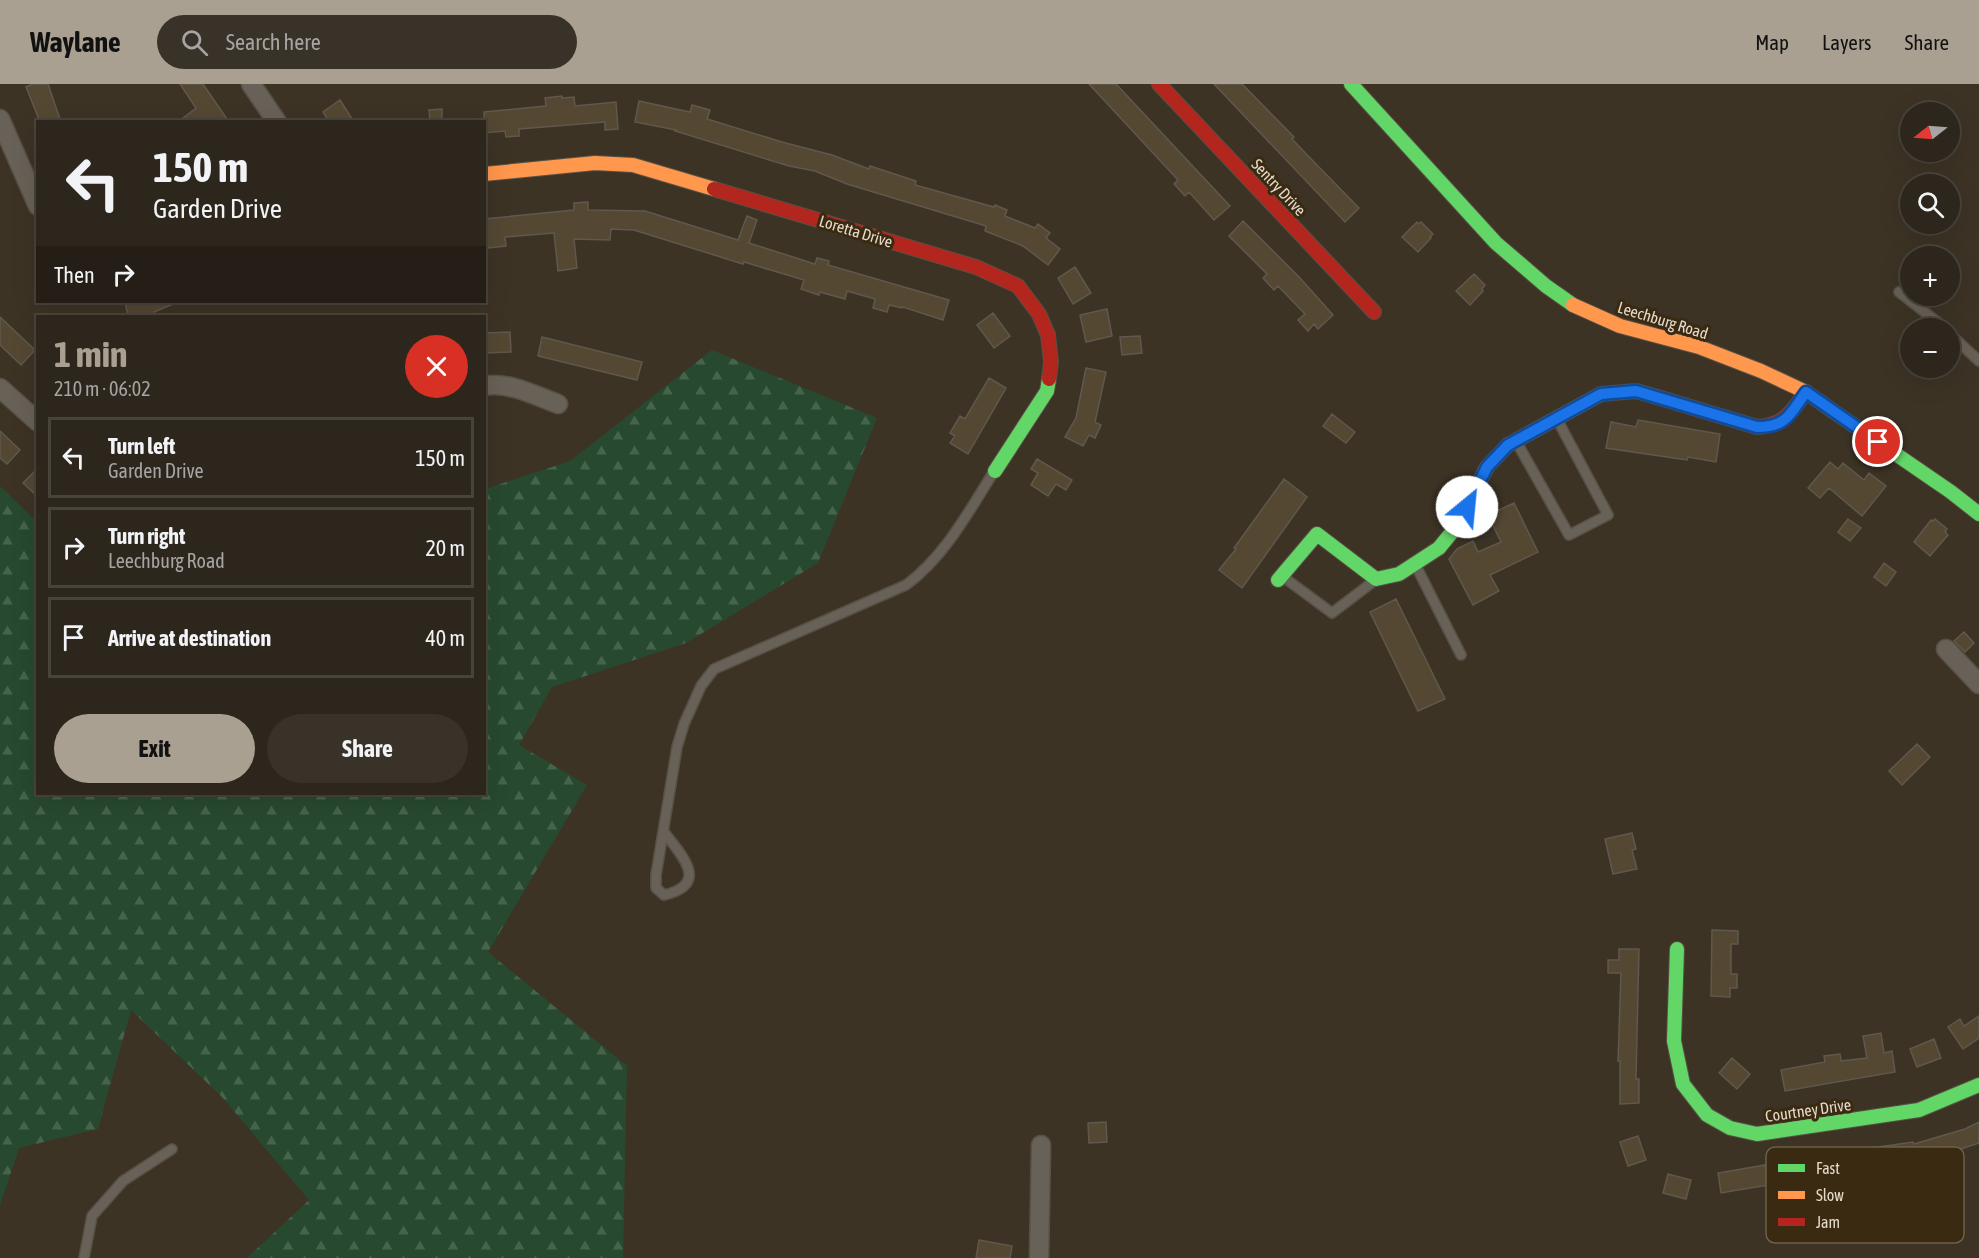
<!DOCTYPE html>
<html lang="en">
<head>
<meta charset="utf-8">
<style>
  :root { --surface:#2d261c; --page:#393229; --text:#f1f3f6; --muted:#a7a5a3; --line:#48433b; --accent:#aaa092 }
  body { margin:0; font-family:"Asap Condensed",sans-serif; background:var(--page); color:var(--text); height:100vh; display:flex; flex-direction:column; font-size:22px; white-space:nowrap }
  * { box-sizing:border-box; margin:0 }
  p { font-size:20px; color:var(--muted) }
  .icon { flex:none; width:33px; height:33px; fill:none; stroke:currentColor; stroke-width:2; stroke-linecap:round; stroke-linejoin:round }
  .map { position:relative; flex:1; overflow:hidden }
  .details { position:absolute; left:36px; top:231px; width:450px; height:480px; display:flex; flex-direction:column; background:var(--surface); border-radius:0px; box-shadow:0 6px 24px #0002,0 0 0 2px var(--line) }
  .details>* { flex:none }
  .guide { position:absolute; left:36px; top:36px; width:450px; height:183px; border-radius:0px; box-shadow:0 6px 24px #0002,0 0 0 2px var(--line); background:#2d261c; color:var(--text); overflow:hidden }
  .needle { width:39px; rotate:253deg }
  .buttons { position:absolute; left:1900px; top:18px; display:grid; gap:12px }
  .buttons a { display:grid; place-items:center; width:60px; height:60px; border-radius:50%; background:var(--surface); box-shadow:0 6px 24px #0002,0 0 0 2px var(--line); font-size:30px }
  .pin { position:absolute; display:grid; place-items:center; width:51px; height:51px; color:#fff; margin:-26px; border:3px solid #fff; border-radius:50%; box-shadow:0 2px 6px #0007 }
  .me { position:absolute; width:66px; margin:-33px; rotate:28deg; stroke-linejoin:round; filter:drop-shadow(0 0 4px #0008) }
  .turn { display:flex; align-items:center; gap:21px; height:126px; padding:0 18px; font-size:27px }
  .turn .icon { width:78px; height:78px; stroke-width:2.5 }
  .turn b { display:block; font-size:42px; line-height:51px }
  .then { display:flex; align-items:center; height:57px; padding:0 18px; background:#0003; gap:12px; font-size:22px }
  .round { display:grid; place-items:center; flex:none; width:63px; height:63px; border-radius:32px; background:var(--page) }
  .head { display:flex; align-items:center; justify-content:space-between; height:102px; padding:0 18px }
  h1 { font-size:36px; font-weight:700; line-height:45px; color:var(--accent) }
  .action { display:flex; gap:12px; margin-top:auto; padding:12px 18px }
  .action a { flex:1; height:69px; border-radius:36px; background:var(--accent); color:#111; font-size:24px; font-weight:700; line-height:69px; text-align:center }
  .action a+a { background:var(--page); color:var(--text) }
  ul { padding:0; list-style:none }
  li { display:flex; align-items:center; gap:18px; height:81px; margin:0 12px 9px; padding:0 6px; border:3px solid var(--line); border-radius:0px }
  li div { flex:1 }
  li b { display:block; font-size:22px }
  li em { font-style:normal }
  header { display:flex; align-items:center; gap:36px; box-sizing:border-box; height:84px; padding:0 30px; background:var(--accent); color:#111 }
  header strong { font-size:28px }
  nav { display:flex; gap:33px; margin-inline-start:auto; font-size:21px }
  .search { width:420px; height:54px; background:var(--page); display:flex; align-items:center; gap:15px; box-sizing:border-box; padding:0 21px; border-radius:33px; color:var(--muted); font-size:22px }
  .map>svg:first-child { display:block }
  .forest { fill:url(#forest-firs) }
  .building { fill:#544833; stroke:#60584d; stroke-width:1.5 }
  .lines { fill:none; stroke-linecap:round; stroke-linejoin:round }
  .lane-casing { stroke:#585045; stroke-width:12 }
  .street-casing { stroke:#585045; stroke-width:21 }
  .fast-casing { stroke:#585045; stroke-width:16 }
  .slow-casing { stroke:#585045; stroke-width:16 }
  .jam-casing { stroke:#585045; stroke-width:16 }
  .lane { stroke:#686157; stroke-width:9 }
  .street { stroke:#686157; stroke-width:18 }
  .fast { stroke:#63d668; stroke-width:14 }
  .slow { stroke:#ff974d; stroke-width:14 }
  .jam { stroke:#b3261e; stroke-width:14 }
  .route-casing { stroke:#114b97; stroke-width:15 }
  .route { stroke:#1a73e8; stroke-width:10 }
  .labels { text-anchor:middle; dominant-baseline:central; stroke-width:6; stroke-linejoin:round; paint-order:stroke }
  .street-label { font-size:16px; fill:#e5dacc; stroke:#3a2a12 }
  .key { fill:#3a2a12; stroke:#6d5f4a; stroke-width:1.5 }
  .key-label { font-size:16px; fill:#e5dacc }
</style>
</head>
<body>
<header>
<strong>Waylane</strong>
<div class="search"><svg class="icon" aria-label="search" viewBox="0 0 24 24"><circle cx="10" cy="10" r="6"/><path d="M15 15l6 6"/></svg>Search here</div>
<nav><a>Map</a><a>Layers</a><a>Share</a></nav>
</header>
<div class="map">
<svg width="1979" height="1174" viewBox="0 0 1979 1174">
  <defs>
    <pattern id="forest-firs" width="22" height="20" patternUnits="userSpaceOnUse" patternTransform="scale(1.5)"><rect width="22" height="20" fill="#27492f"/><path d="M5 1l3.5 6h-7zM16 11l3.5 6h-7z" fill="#46634c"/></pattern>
  </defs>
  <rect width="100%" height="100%" fill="#3c3325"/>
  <path class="forest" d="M 712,266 L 877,334 L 818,479 L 686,559 L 552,603 L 519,661 L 587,701 L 488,868 L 627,982 L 623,1174 L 247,1174 L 309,1116 L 221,1012 L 131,926 L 98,1045 L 19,1064 L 0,1121 L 0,402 L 37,438 L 38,710 L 484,710 L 485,405 L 570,377 Z"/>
  <path class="building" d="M 33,0 L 48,0 L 61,38 L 40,38 L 26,3 Z
    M 180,0 L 203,0 L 229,38 L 178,38 L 196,24 Z
    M 1089,0 L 1116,0 L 1230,122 L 1214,136 L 1189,108 L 1185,112 L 1174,100 L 1178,96 Z
    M 1214,0 L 1242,0 L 1294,53 L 1292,55 L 1315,79 L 1359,124 L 1345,138 Z
    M 562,12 L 562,14 L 574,13 L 575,22 L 616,18 L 618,45 L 605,46 L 605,38 L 519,45 L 519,52 L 506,53 L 505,47 L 484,49 L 484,28 L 546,22 L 545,14 Z
    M 340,16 L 354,38 L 329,38 L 323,28 Z
    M 639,17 L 690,28 L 692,21 L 710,26 L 707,35 L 782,58 L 832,71 L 869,85 L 870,82 L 916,97 L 915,101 L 994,123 L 995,121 L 1007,126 L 1005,132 L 1035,144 L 1038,140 L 1050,149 L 1046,154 L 1060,165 L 1048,181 L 1023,162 L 985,147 L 986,142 L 847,100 L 815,87 L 789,82 L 675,47 L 676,46 L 635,38 Z
    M 442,25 L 442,38 L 430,38 L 429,26 Z
    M 588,118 L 588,126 L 645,127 L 738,156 L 747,132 L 757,136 L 749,159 L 815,180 L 817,174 L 829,177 L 828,181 L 949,216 L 943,236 L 903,223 L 902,224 L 889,221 L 887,228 L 873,224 L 875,215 L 847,207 L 845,215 L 820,208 L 819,211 L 801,205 L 804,196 L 744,178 L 743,180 L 634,146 L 611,145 L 610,156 L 574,155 L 577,184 L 558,187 L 554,149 L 505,153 L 506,162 L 488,164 L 487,156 L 484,156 L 484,135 L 574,126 L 574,119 Z
    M 1243,137 L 1300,194 L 1333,231 L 1318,245 L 1314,240 L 1308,247 L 1298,236 L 1305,230 L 1278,202 L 1274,206 L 1263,194 L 1267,190 L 1229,152 Z
    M 1417,138 L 1418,140 L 1421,138 L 1433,150 L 1430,153 L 1431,154 L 1418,168 L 1402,153 Z
    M 1075,183 L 1091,209 L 1073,220 L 1058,194 Z
    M 1474,190 L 1485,201 L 1482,205 L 1483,207 L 1470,221 L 1456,207 Z
    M 125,218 L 178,218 L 154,228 L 155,232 L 128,232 Z
    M 1107,225 L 1112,252 L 1086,258 L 1080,231 Z
    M 993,229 L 1010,252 L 994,264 L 977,241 Z
    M 0,233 L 35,266 L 21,281 L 0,261 Z
    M 510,248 L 511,268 L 486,269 L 485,249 Z
    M 1140,252 L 1142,269 L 1122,271 L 1120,253 Z
    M 542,253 L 642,278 L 637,296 L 538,272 Z
    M 1086,284 L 1106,288 L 1095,338 L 1101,341 L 1095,354 L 1089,351 L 1083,362 L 1065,353 L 1076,334 Z
    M 989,294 L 1006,304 L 968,370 L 950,359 L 955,352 L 950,349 L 960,332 L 965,335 Z
    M 1332,330 L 1355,348 L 1346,359 L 1323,342 Z
    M 1638,336 L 1720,350 L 1716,378 L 1688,373 L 1687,376 L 1606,364 L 1611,338 L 1636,343 Z
    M 0,347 L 20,366 L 7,380 L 0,374 Z
    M 1037,375 L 1072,396 L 1066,406 L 1056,400 L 1048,412 L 1031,401 L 1038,389 L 1031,385 Z
    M 1830,378 L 1838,385 L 1843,379 L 1864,396 L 1869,389 L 1886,402 L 1862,432 L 1829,404 L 1820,414 L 1808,404 Z
    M 38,384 L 38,413 L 23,399 Z
    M 1284,395 L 1307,413 L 1242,504 L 1219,486 L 1236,465 L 1234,464 Z
    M 1514,419 L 1538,468 L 1490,491 L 1499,507 L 1473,521 L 1449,475 L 1457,465 L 1473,457 L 1478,468 L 1501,458 L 1488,431 Z
    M 1848,435 L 1861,444 L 1850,457 L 1838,448 Z
    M 1935,435 L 1947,445 L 1945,448 L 1948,451 L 1930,472 L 1914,458 L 1931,436 L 1933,437 Z
    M 1884,479 L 1896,488 L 1886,502 L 1874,493 Z
    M 1396,515 L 1445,615 L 1418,627 L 1370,528 Z
    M 1964,548 L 1974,559 L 1965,568 L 1954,557 Z
    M 1917,660 L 1930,673 L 1902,701 L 1889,687 Z
    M 1632,749 L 1636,765 L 1632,766 L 1637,785 L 1613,790 L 1605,755 Z
    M 1712,846 L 1738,847 L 1738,860 L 1731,860 L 1731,890 L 1737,890 L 1737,904 L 1730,904 L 1730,913 L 1711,912 Z
    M 1619,865 L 1639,865 L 1636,995 L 1639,995 L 1639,1019 L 1620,1020 L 1620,977 L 1618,977 L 1621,889 L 1608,889 L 1608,876 L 1619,876 Z
    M 1979,932 L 1979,954 L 1963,965 L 1948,943 L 1960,935 L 1964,942 Z
    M 1881,949 L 1884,969 L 1892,967 L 1895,988 L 1785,1007 L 1781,986 L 1825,978 L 1824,972 L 1840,970 L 1841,977 L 1867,974 L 1863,952 Z
    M 1934,955 L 1941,974 L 1917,983 L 1910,965 Z
    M 1732,974 L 1750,990 L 1737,1005 L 1719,989 Z
    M 1106,1038 L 1107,1058 L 1089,1059 L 1088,1039 Z
    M 1979,1038 L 1979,1059 L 1946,1070 L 1949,1078 L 1936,1082 L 1934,1075 L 1874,1084 L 1876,1097 L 1860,1100 L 1863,1126 L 1844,1128 L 1840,1089 L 1721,1109 L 1718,1089 L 1765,1081 L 1765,1083 L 1781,1082 L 1845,1070 L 1864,1065 L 1913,1058 L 1914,1060 L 1965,1045 Z
    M 1638,1052 L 1646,1076 L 1628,1082 L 1620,1058 Z
    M 1668,1090 L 1691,1096 L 1686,1115 L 1663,1109 Z
    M 979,1156 L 1012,1162 L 1010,1174 L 976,1174 Z"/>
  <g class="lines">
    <defs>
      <path id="lane" d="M 1899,208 L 1945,244
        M 1950,250 L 1979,277
        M 1516,357 L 1569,451 L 1608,431 L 1558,337
        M 1416,482 L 1461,571
        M 1282,492 L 1332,529 L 1374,497
        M 664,748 C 681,771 711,800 664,811 L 656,804 L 656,791 L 677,663 L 684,640 L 701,602 L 714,585 L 721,582 L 906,501 C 944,473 968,429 993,389
        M 84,1174 L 92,1132 L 123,1097 L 172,1065"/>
      <path id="street" d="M 251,0 L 277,38
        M 0,35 L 38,122
        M 484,302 C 508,297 536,312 558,320
        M 0,304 L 38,338
        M 1946,565 L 1979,600
        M 1039,1174 L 1041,1061"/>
      <path id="fast" d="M 1351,0 L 1496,159 L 1546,202 L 1573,221
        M 1833,327 L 1951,408 L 1979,430
        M 995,387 L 1047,307 L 1049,295
        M 1278,496 L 1317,450 L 1376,495 L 1399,490 L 1439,464 L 1457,442 L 1487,383 L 1508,361 L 1601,310 L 1636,307 L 1657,313
        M 1677,865 L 1674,957 L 1683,1000 L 1707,1031 L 1730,1044 L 1757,1050 L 1919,1026 L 1979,1001"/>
      <path id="slow" d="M 484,90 L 595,79 L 633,81 L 714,105
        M 1573,221 L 1620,242 L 1699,263 L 1761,287 L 1806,308 L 1833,327"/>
      <path id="jam" d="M 1159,0 L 1374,228
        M 714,105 L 976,183 L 1018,202 L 1039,230 L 1048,251 L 1051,278 L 1049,295
        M 1657,313 L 1757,343 C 1785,341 1791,329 1806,308"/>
    </defs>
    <use href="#lane" class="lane-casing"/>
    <use href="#street" class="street-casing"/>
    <use href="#fast" class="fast-casing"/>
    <use href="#slow" class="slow-casing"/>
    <use href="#jam" class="jam-casing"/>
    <use href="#lane" class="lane"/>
    <use href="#street" class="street"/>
    <use href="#fast" class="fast"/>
    <use href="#slow" class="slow"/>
    <use href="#jam" class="jam"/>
  </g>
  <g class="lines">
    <defs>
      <path id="route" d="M 1467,423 L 1487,383 L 1508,361 L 1601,310 L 1636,307 L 1757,343 C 1787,343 1790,330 1806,308 L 1878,358"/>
    </defs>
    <use href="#route" class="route-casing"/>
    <use href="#route" class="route"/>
  </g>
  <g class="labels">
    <g class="street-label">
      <text transform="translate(1279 103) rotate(47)">Sentry Drive</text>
      <text transform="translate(856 147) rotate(17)">Loretta Drive</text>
      <text transform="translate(1663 236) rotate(17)">Leechburg Road</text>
      <text transform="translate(1808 1026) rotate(-8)">Courtney Drive</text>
    </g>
  </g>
  <rect x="1766" y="1063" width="198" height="96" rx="9" class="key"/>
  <rect x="1778" y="1080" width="27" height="8" fill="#63d668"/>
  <rect x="1778" y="1107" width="27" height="8" fill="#ff974d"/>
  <rect x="1778" y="1134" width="27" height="8" fill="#b3261e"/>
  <g class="key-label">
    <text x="1816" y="1090">Fast</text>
    <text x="1816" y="1117">Slow</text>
    <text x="1816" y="1144">Jam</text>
  </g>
</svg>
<div class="buttons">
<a><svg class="needle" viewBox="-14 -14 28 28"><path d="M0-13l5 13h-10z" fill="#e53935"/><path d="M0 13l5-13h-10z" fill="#a7a5a3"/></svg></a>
<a><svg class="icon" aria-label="search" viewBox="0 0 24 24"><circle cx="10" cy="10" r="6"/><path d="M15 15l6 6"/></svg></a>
<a>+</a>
<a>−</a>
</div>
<div class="pin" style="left:1878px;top:358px;background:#d93025"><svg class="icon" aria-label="arrive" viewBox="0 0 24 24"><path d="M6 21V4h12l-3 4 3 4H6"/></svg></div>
<svg class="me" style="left:1467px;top:423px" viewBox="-20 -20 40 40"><circle r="19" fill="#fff"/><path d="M0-13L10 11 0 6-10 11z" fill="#1a73e8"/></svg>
<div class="guide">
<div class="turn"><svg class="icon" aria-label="left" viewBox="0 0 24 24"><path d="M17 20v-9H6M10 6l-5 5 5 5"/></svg><div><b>150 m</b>Garden Drive</div></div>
<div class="then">Then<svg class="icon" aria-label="right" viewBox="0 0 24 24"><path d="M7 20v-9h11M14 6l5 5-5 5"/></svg></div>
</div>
<section class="details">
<div class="head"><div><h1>1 min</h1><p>210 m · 06:02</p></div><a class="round" style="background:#d93025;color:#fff"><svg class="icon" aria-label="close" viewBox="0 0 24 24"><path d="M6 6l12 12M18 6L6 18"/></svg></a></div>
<ul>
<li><svg class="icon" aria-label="left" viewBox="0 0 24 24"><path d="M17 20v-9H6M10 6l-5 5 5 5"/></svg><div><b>Turn left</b><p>Garden Drive</p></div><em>150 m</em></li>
<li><svg class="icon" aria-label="right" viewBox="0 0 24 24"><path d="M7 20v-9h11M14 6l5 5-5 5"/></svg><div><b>Turn right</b><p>Leechburg Road</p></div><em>20 m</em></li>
<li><svg class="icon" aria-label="arrive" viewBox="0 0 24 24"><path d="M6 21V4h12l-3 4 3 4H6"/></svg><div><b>Arrive at destination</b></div><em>40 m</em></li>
</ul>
<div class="action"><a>Exit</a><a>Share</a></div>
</section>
</div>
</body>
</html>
